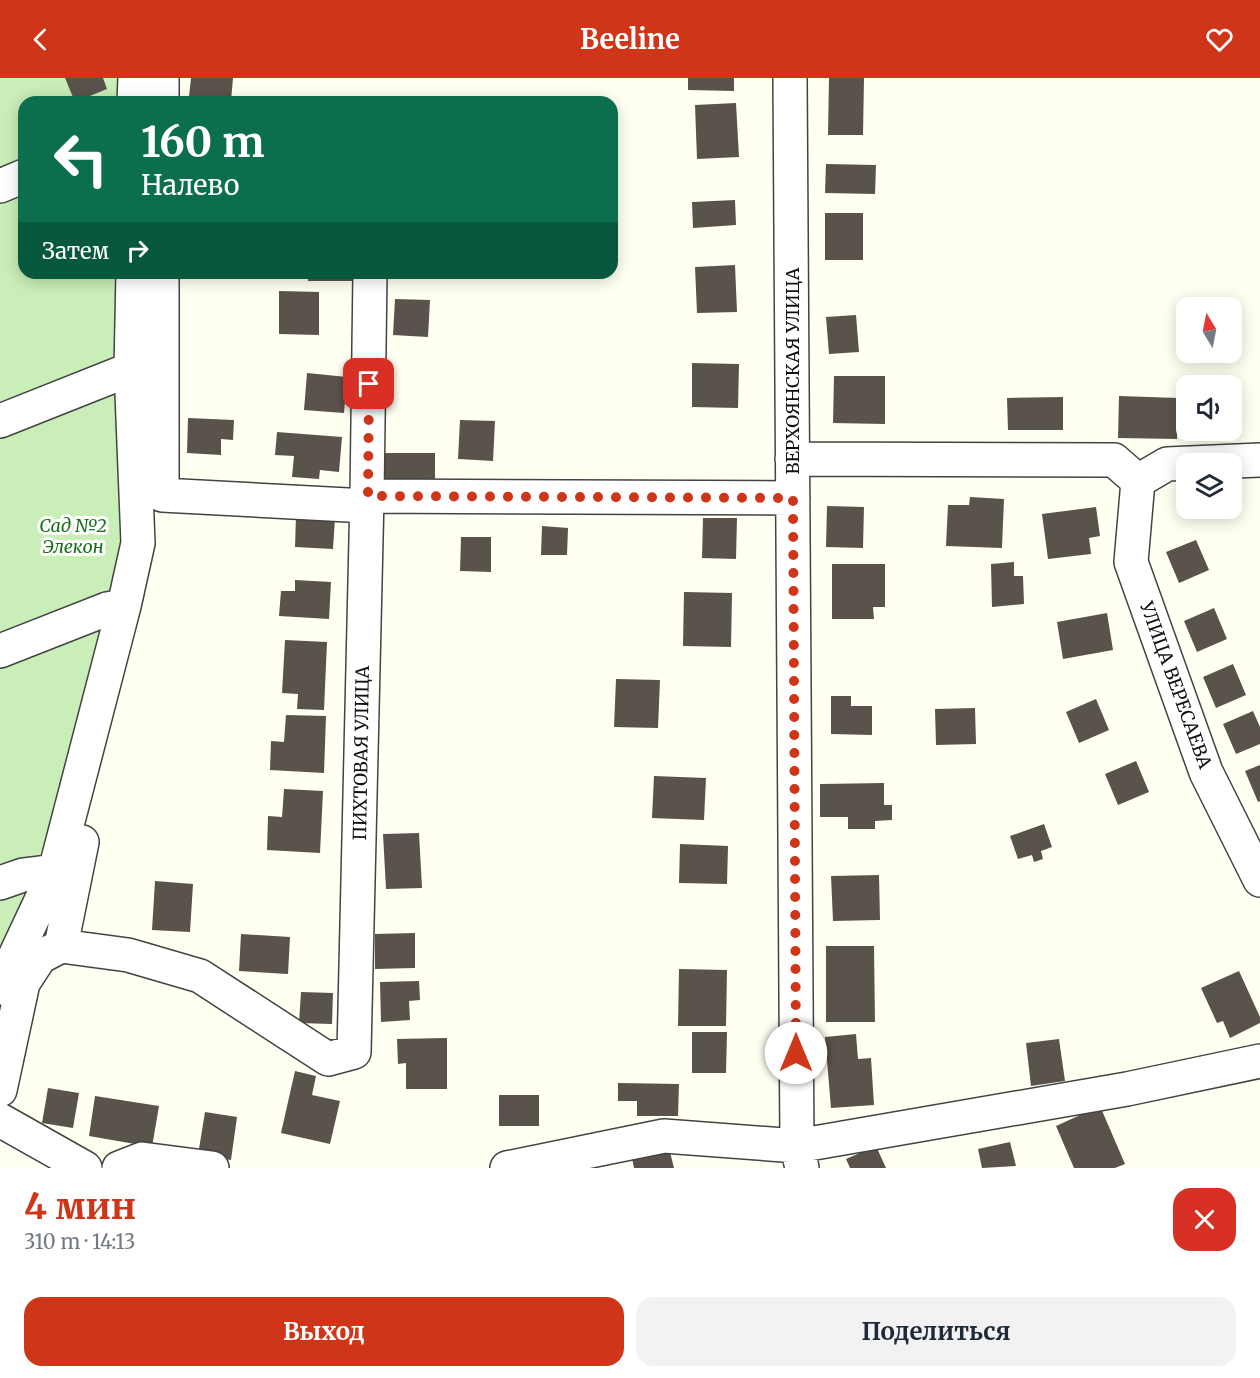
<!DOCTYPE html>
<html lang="ru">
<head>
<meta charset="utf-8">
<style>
  :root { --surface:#fff; --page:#f2f2f3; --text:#1f2937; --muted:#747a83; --accent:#ce3519 }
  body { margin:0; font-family:Merriweather,serif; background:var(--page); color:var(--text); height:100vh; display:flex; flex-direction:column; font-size:22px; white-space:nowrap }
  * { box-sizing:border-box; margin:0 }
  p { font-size:20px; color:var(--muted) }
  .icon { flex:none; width:33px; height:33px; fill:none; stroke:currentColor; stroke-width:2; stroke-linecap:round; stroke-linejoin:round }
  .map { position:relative; height:1090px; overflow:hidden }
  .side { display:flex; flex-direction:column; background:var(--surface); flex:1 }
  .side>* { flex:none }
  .top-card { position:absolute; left:18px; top:18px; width:600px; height:183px; border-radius:18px; box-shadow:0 3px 15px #0003; background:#0b6e4f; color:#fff; overflow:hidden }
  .needle { width:39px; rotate:350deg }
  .buttons { position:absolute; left:1176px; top:219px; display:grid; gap:12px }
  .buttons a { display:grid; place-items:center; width:66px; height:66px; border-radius:12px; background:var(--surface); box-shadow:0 3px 15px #0003; font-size:30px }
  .pin { position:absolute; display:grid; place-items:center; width:51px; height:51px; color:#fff; margin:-26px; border-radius:12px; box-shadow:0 3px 9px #0006 }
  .me { position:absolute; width:66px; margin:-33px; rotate:0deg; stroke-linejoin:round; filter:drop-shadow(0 0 4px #0008) }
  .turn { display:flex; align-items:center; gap:21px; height:126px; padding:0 24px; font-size:27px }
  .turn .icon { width:78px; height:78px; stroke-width:2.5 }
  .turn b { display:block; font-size:42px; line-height:51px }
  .then { display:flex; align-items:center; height:57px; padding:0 24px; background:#0003; gap:12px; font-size:22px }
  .round { display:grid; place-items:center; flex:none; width:63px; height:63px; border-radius:18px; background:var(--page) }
  .overview { display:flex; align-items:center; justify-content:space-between; height:102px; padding:0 24px }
  h1 { font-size:36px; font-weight:700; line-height:45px; color:var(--accent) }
  .primary-button { display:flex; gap:12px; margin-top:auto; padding:12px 24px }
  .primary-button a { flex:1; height:69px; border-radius:18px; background:var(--accent); color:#fff; font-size:24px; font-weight:700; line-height:69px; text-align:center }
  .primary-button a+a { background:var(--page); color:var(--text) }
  header { display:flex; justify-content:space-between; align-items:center; height:78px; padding:0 24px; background:var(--accent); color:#fff; font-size:27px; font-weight:700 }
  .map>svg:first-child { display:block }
  .green { fill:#c9eeb7 }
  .building { fill:#5a534b }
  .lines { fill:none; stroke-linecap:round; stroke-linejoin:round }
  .minor-casing { stroke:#434343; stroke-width:36 }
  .minor { stroke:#fff; stroke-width:33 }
  .route { stroke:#ce3519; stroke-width:10; stroke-dasharray:0 18 }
  .labels { text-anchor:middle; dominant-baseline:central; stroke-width:6; stroke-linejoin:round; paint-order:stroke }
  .street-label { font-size:18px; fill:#101010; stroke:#fff }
  .park-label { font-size:18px; font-style:italic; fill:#196f18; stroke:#fff }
</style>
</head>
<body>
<header><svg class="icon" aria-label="back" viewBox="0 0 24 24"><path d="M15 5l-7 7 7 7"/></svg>Beeline<svg class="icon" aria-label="heart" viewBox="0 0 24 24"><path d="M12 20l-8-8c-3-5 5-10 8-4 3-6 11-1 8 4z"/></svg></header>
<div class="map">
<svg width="1260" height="1090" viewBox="0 0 1260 1090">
  <rect width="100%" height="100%" fill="#fffff2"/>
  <path class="green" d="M 0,0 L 156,0 L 154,24 L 24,24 L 24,195 L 138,195 L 147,465 L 55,836 L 15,902 L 0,949 Z"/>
  <path class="building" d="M 65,0 L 103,0 L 107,11 L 75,24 Z
    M 191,0 L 233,0 L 231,23 L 189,19 Z
    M 688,0 L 734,0 L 734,13 L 688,12 Z
    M 829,0 L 864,0 L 863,57 L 828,57 Z
    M 736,25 L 739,79 L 697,81 L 695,27 Z
    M 826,86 L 876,87 L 875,116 L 825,115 Z
    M 735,122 L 736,147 L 693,150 L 692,124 Z
    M 825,135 L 863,135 L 863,182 L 825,182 Z
    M 735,187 L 737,234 L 697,235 L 695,189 Z
    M 308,195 L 355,195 L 355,203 L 308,203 Z
    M 279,213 L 319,214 L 319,257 L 279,256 Z
    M 395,221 L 430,222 L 428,259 L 393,257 Z
    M 856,237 L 859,274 L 829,276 L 826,239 Z
    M 692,285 L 739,286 L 738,330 L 692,329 Z
    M 307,295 L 347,299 L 344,335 L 304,332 Z
    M 834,298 L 885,298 L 885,346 L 833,345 Z
    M 1119,318 L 1178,320 L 1177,361 L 1118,360 Z
    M 1063,319 L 1063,352 L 1008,352 L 1007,320 Z
    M 188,340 L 234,342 L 233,362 L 221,361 L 221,377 L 187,375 Z
    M 460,342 L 495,343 L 493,383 L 458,381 Z
    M 277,354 L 342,359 L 339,394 L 320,392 L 319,401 L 292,399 L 294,378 L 275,377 Z
    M 384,375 L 435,375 L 435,410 L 384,410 Z
    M 970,419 L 1004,421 L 1002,470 L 946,468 L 948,427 L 969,427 Z
    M 827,428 L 864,429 L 863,470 L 826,469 Z
    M 1096,429 L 1100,458 L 1089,460 L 1091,476 L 1048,481 L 1042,436 Z
    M 296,438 L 335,440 L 333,471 L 295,469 Z
    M 703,440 L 737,440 L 736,481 L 702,480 Z
    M 542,448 L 568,450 L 567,477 L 541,477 Z
    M 461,459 L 491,459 L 491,494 L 460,493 Z
    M 1196,462 L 1209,492 L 1179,505 L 1166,474 Z
    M 1014,484 L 1014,498 L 1023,498 L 1024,526 L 992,529 L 991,486 Z
    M 832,486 L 885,486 L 885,529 L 873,529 L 874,541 L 832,541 Z
    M 295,502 L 331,504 L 329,541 L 279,538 L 281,513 L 295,513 Z
    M 684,514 L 732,515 L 731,569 L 683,568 Z
    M 1214,530 L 1227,561 L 1197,574 L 1184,543 Z
    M 1107,535 L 1113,572 L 1063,581 L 1057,544 Z
    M 285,562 L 327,564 L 324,632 L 297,631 L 298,616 L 282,615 Z
    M 1233,586 L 1246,617 L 1216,630 L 1203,599 Z
    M 616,601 L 660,602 L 658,650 L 614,649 Z
    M 831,618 L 851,618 L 851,628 L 872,628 L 872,657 L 831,656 Z
    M 1096,621 L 1109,652 L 1079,665 L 1066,634 Z
    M 975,630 L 976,666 L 936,667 L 935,631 Z
    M 1253,633 L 1260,649 L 1260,666 L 1236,676 L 1223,646 Z
    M 286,637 L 326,638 L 324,695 L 270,692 L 271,663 L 284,664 Z
    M 1136,683 L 1149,714 L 1118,727 L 1105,696 Z
    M 1260,687 L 1260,723 L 1258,724 L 1245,693 Z
    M 654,698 L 706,700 L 704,742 L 652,740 Z
    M 884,705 L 884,727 L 892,727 L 892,742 L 875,743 L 875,751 L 848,751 L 848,739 L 820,739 L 820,706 Z
    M 284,711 L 323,713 L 320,775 L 267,772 L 268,738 L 282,739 Z
    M 1044,746 L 1052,769 L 1041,773 L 1043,781 L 1034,784 L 1032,777 L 1018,781 L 1010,758 Z
    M 419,755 L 422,810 L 386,811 L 383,756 Z
    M 680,766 L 728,768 L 727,806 L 679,805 Z
    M 879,797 L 880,842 L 833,843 L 831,798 Z
    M 155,803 L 193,806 L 190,854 L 152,852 Z
    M 415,855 L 415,890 L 375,891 L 375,856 Z
    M 241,856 L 290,859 L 288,896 L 239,893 Z
    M 826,868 L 874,868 L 875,944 L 826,944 Z
    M 679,891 L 727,892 L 726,948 L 678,948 Z
    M 1239,893 L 1260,939 L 1260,945 L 1230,960 L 1223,943 L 1217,945 L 1201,910 Z
    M 419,903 L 420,922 L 409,923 L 410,942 L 381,944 L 380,904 Z
    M 301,914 L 333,915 L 332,946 L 299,945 Z
    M 692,954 L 727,954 L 726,995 L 692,995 Z
    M 856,956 L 858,981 L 871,980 L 874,1027 L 831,1030 L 825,959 Z
    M 447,960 L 447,1011 L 406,1011 L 406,985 L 398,986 L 397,961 Z
    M 1059,961 L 1065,1003 L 1031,1008 L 1026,965 Z
    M 295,993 L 316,998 L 312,1017 L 340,1023 L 330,1066 L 281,1055 Z
    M 618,1005 L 679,1006 L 678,1038 L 637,1038 L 637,1023 L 618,1023 Z
    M 48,1010 L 79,1015 L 73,1050 L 42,1045 Z
    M 499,1017 L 539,1017 L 539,1048 L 499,1048 Z
    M 95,1018 L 159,1028 L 152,1069 L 89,1058 Z
    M 1100,1028 L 1125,1086 L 1115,1090 L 1074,1090 L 1056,1048 Z
    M 205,1034 L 237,1039 L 231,1082 L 198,1077 Z
    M 1010,1064 L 1016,1088 L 982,1090 L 978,1071 Z
    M 668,1066 L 674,1090 L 634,1090 L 631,1075 Z
    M 876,1068 L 886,1090 L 850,1090 L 846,1081 Z"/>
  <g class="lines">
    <defs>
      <path id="minor" d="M 790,0 L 797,1068 L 802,1090
        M 134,24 L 135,0
        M 162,24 L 162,0
        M 0,108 L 24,98
        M 162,195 L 162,417 L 367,428
        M 0,343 L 131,291
        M 792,381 L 1114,382 L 1138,403 L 1167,386 L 1260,382
        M 1138,403 L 1131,484 L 1206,694 L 1260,802
        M 367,418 L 793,420
        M 0,573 L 107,531 L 124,528
        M 0,805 L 23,797 L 55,793
        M 61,868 L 82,764
        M 0,910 L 55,793 L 124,528 L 138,465 L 131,291 L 133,195
        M 0,1012 L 23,905 L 40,879 L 61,868 L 128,877 L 200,898 L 328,981 L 354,974 L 367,418 L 370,195
        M 0,1042 L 85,1090
        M 119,1090 L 142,1081 L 212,1090
        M 507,1090 L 664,1058 L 797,1068 L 1127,1011 L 1260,983"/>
    </defs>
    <use href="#minor" class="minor-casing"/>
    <use href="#minor" class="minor"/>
  </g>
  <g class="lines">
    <path class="route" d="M 369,306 L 368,418 L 793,420 L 796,975"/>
  </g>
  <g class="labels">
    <g class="street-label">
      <text transform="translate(792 293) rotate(-90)">ВЕРХОЯНСКАЯ УЛИЦА</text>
      <text transform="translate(1176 607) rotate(70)">УЛИЦА ВЕРЕСАЕВА</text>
      <text transform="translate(361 675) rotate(-89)">ПИХТОВАЯ УЛИЦА</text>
    </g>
    <g class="park-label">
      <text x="73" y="447">Сад №2<tspan x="73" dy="21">Элекон</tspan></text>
    </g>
  </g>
</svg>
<div class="buttons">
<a><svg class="needle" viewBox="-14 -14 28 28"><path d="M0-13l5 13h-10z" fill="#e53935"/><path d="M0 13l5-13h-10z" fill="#747a83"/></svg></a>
<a><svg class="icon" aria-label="sound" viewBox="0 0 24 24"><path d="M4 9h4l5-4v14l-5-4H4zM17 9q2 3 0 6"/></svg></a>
<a><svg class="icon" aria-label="layers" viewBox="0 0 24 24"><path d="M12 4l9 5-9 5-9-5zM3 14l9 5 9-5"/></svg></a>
</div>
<div class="pin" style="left:369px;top:306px;background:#d93025"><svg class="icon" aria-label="arrive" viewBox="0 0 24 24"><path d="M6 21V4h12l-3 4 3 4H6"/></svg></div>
<svg class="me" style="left:796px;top:975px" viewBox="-20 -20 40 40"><circle r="19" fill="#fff"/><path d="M0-13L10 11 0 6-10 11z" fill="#ce3519"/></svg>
<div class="top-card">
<div class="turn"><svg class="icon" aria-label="left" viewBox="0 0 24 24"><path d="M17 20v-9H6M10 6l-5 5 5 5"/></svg><div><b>160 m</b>Налево</div></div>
<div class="then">Затем<svg class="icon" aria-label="right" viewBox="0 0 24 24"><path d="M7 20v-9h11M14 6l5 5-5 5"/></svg></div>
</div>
</div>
<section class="side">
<div class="overview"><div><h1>4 мин</h1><p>310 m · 14:13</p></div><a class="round" style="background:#d93025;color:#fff"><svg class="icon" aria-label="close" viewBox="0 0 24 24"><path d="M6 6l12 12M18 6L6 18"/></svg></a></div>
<div class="primary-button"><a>Выход</a><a>Поделиться</a></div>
</section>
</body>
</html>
